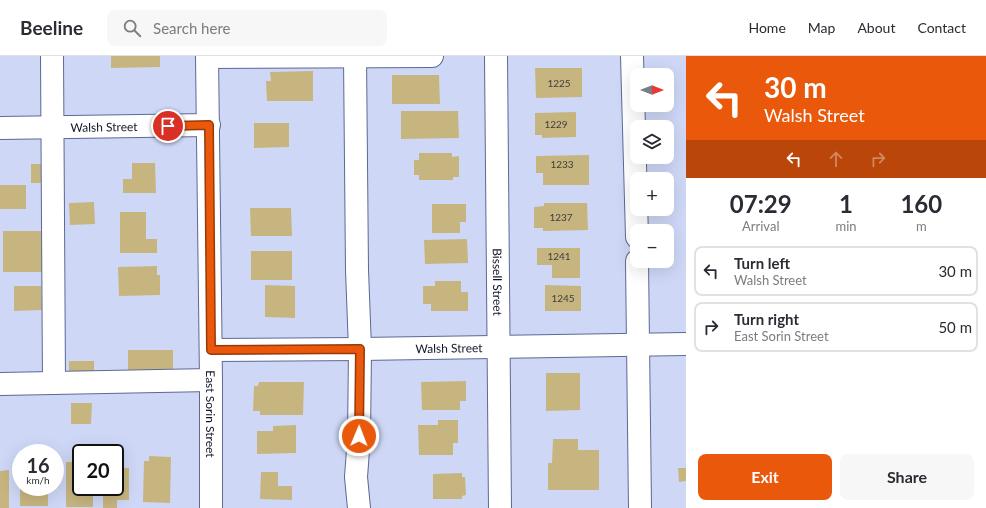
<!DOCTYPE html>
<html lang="en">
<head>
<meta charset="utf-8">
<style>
  :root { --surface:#fff; --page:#f7f7f7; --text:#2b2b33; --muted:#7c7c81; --line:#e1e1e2; --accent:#ea580c }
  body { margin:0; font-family:Lato,sans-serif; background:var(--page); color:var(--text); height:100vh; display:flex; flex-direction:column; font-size:15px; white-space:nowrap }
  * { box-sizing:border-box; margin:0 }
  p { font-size:13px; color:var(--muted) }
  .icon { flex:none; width:22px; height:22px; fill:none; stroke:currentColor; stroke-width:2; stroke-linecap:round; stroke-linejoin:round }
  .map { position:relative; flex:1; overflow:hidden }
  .panel { display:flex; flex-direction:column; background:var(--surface); width:300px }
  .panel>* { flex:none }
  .top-card { background:#ea580c; color:#fff; overflow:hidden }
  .needle { width:26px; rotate:90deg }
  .tools { position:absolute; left:630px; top:12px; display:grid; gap:8px }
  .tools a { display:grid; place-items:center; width:44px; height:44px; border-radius:8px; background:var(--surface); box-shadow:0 4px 16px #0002; font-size:20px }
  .speed { position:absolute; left:12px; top:388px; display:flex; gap:8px; font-size:20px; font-weight:700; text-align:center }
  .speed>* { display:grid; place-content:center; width:52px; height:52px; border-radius:50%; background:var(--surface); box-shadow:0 4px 16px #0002; line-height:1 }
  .speed small { font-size:10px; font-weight:400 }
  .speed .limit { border:2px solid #111; border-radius:6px; background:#fff; color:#111 }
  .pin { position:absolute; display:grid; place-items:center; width:34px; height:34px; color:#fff; margin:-17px; border:2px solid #fff; border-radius:50%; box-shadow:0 1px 4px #0007 }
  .me { position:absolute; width:44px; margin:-22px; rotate:1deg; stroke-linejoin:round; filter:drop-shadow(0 0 3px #0008) }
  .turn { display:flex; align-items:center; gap:14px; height:84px; padding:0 12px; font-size:18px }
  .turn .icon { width:52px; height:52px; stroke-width:2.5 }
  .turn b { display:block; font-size:28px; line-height:34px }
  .lanes { display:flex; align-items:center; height:38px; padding:0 12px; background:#0003; justify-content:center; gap:20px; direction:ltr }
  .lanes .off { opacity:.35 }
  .eta { display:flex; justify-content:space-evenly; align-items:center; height:68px; text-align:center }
  .eta b { font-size:24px; font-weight:700; line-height:28px }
  .primary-button { display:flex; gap:8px; margin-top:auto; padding:8px 12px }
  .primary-button a { flex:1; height:46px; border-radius:8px; background:var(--accent); color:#fff; font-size:16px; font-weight:700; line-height:46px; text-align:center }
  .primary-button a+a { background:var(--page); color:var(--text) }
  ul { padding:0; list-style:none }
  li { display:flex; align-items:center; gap:12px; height:50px; margin:0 8px 6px; padding:0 4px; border:2px solid var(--line); border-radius:8px }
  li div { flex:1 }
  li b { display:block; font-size:15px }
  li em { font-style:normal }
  header { display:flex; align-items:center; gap:24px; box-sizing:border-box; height:56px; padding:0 20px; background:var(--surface); border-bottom:1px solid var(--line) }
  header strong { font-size:19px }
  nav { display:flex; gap:22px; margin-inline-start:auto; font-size:14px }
  .search { width:280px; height:36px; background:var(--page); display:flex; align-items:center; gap:10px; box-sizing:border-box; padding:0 14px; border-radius:8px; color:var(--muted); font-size:15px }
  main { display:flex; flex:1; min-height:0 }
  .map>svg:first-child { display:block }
  .building { fill:#c7b580 }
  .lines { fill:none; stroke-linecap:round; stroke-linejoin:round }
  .minor-casing { stroke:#5c6995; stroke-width:24 }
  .minor { stroke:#fff; stroke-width:22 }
  .route-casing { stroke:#983908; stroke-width:10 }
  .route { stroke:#ea580c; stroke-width:7 }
  .labels { text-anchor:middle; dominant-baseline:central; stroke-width:4; stroke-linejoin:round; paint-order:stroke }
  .number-label { font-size:10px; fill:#3e3d3c }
  .street-label { font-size:12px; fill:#101526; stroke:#f8f9ff }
</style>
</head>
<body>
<header>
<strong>Beeline</strong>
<div class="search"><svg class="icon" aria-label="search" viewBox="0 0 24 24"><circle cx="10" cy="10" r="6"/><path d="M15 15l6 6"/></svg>Search here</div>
<nav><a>Home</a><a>Map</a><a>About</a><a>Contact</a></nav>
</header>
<main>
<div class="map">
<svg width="686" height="452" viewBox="0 0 686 452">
  <rect width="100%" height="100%" fill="#ced8f6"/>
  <path class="building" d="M 111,0 L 160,0 L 160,11 L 111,12 Z
    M 535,12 L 582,12 L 582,41 L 536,42 Z
    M 313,15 L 313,45 L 267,45 L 266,25 L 271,25 L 270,16 Z
    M 392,19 L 439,19 L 440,48 L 392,48 Z
    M 401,55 L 458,55 L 459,82 L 401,83 Z
    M 576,56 L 576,81 L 542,82 L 542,79 L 535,79 L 535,57 Z
    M 254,67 L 289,67 L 289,91 L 254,92 Z
    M 419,97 L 452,97 L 452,101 L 459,100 L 459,121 L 453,121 L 453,124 L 419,124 L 419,119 L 414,119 L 414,104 L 419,104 Z
    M 589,99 L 589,129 L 543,129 L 543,117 L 536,117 L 536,100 Z
    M 132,107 L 155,107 L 156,137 L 123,137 L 123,123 L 132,123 Z
    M 31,108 L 44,108 L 44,127 L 31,127 Z
    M 0,129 L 26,129 L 26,153 L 0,153 Z
    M 94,146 L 95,168 L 70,169 L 69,147 Z
    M 544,147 L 587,147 L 588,174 L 543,175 L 543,172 L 534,172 L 534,151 L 544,150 Z
    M 432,148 L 466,148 L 466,166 L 460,166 L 460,177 L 432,177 Z
    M 250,152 L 291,152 L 292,180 L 251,180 Z
    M 120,156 L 146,156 L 146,183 L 157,183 L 157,197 L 120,197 Z
    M 3,175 L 43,175 L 43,216 L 3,216 Z
    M 467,183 L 468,207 L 425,208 L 424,184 Z
    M 537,192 L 580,192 L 580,222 L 552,222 L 552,209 L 537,209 Z
    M 251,195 L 292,195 L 292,224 L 251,224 Z
    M 157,210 L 157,219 L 160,219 L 160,239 L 119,240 L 118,211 Z
    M 435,225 L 461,225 L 461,236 L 468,236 L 468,255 L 431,255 L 431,248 L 423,248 L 423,230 L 435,230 Z
    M 265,229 L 295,230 L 295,262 L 265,261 Z
    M 545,229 L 581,230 L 581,255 L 545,255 Z
    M 14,230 L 41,230 L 42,254 L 14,255 Z
    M 128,294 L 173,294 L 173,316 L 128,316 Z
    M 69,305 L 94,305 L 94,318 L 69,318 Z
    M 546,317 L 580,317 L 580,354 L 546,355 Z
    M 466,325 L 466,345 L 460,345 L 460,354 L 422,354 L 421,326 Z
    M 259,326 L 304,326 L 303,359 L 260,359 L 260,355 L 253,355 L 254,330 L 258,330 Z
    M 71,347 L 92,347 L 91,368 L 71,368 Z
    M 438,364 L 458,364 L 458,387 L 453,387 L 453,399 L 419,399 L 418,369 L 438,369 Z
    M 296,369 L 296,397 L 257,398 L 257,375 L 273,375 L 273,370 Z
    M 553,383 L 578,383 L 578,394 L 599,394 L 599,434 L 548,434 L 548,407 L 552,407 Z
    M 149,400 L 171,401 L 170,447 L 143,446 L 144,405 L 149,405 Z
    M 115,404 L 116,404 L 116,412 L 129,412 L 129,444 L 117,444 L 117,452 L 103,452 L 103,431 L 115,431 Z
    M 66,406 L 81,406 L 81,431 L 93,431 L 93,451 L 66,451 Z
    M 678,412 L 686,412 L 686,425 L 679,426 Z
    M 9,414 L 9,452 L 0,452 L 0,415 Z
    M 261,416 L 278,416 L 278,430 L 292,430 L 292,444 L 260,443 Z
    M 462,417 L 462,421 L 465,421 L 466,439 L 462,440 L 462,443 L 433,443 L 433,418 Z
    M 20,431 L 48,431 L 48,450 L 20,450 Z"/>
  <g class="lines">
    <defs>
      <g id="minor">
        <path d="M 52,0 L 54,327"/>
        <path id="s1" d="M 207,0 L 211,324 L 211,452"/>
        <path d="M 355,0 L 357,214 L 360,293 L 359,381 L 356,421 L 359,452"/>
        <path id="s2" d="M 496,0 L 500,452"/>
        <path d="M 632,0 L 637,181"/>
        <path d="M 207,1 L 432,0"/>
        <path id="s3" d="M 0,72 L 209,69"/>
        <path d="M 637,205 L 640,452"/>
        <path id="s4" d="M 211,294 L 360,293 L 686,288"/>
        <path d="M 0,328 L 211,324"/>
      </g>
    </defs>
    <use href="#minor" class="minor-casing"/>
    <use href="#minor" class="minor"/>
  </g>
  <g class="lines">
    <defs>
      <path id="route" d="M 168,70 L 209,69 L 211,294 L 360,293 L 359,380"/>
    </defs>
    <use href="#route" class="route-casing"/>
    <use href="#route" class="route"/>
  </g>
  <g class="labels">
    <g class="number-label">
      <text x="559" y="27">1225</text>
      <text x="556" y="68">1229</text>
      <text x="562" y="108">1233</text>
      <text x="561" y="161">1237</text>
      <text x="559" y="200">1241</text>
      <text x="563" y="242">1245</text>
    </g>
    <g class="street-label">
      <text stroke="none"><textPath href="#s3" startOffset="104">Walsh Street</textPath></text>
      <text stroke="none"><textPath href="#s2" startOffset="226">Bissell Street</textPath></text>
      <text stroke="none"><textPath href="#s4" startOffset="238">Walsh Street</textPath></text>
      <text stroke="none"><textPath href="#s1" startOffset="358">East Sorin Street</textPath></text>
    </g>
  </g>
</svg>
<div class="tools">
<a><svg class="needle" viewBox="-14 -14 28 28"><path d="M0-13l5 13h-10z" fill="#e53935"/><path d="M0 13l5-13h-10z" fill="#7c7c81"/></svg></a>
<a><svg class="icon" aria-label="layers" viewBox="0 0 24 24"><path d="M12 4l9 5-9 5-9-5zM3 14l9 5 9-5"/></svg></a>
<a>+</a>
<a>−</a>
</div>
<div class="speed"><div>16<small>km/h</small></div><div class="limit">20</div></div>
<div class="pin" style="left:168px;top:70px;background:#d93025"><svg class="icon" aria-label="arrive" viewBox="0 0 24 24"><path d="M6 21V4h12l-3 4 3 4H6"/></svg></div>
<svg class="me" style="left:359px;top:380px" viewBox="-20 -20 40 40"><circle r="17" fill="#ea580c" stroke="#fff" stroke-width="3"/><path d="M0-11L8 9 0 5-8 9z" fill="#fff"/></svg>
</div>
<section class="panel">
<div class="top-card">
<div class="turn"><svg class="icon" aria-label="left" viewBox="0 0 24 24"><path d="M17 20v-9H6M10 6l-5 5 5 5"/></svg><div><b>30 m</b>Walsh Street</div></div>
<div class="lanes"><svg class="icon" aria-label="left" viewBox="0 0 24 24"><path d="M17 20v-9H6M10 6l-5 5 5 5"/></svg><svg class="icon off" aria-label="ahead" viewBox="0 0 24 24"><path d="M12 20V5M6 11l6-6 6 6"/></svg><svg class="icon off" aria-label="right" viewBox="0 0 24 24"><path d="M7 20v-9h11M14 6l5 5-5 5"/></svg></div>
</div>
<div class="eta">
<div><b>07:29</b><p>Arrival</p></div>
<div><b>1</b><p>min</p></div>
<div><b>160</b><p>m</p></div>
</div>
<ul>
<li><svg class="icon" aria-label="left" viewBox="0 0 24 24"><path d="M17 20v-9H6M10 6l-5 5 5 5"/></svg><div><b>Turn left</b><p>Walsh Street</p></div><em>30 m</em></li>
<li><svg class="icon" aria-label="right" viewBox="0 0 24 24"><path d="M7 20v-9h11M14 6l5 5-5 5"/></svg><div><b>Turn right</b><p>East Sorin Street</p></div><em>50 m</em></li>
</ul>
<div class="primary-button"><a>Exit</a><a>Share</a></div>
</section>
</main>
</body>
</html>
